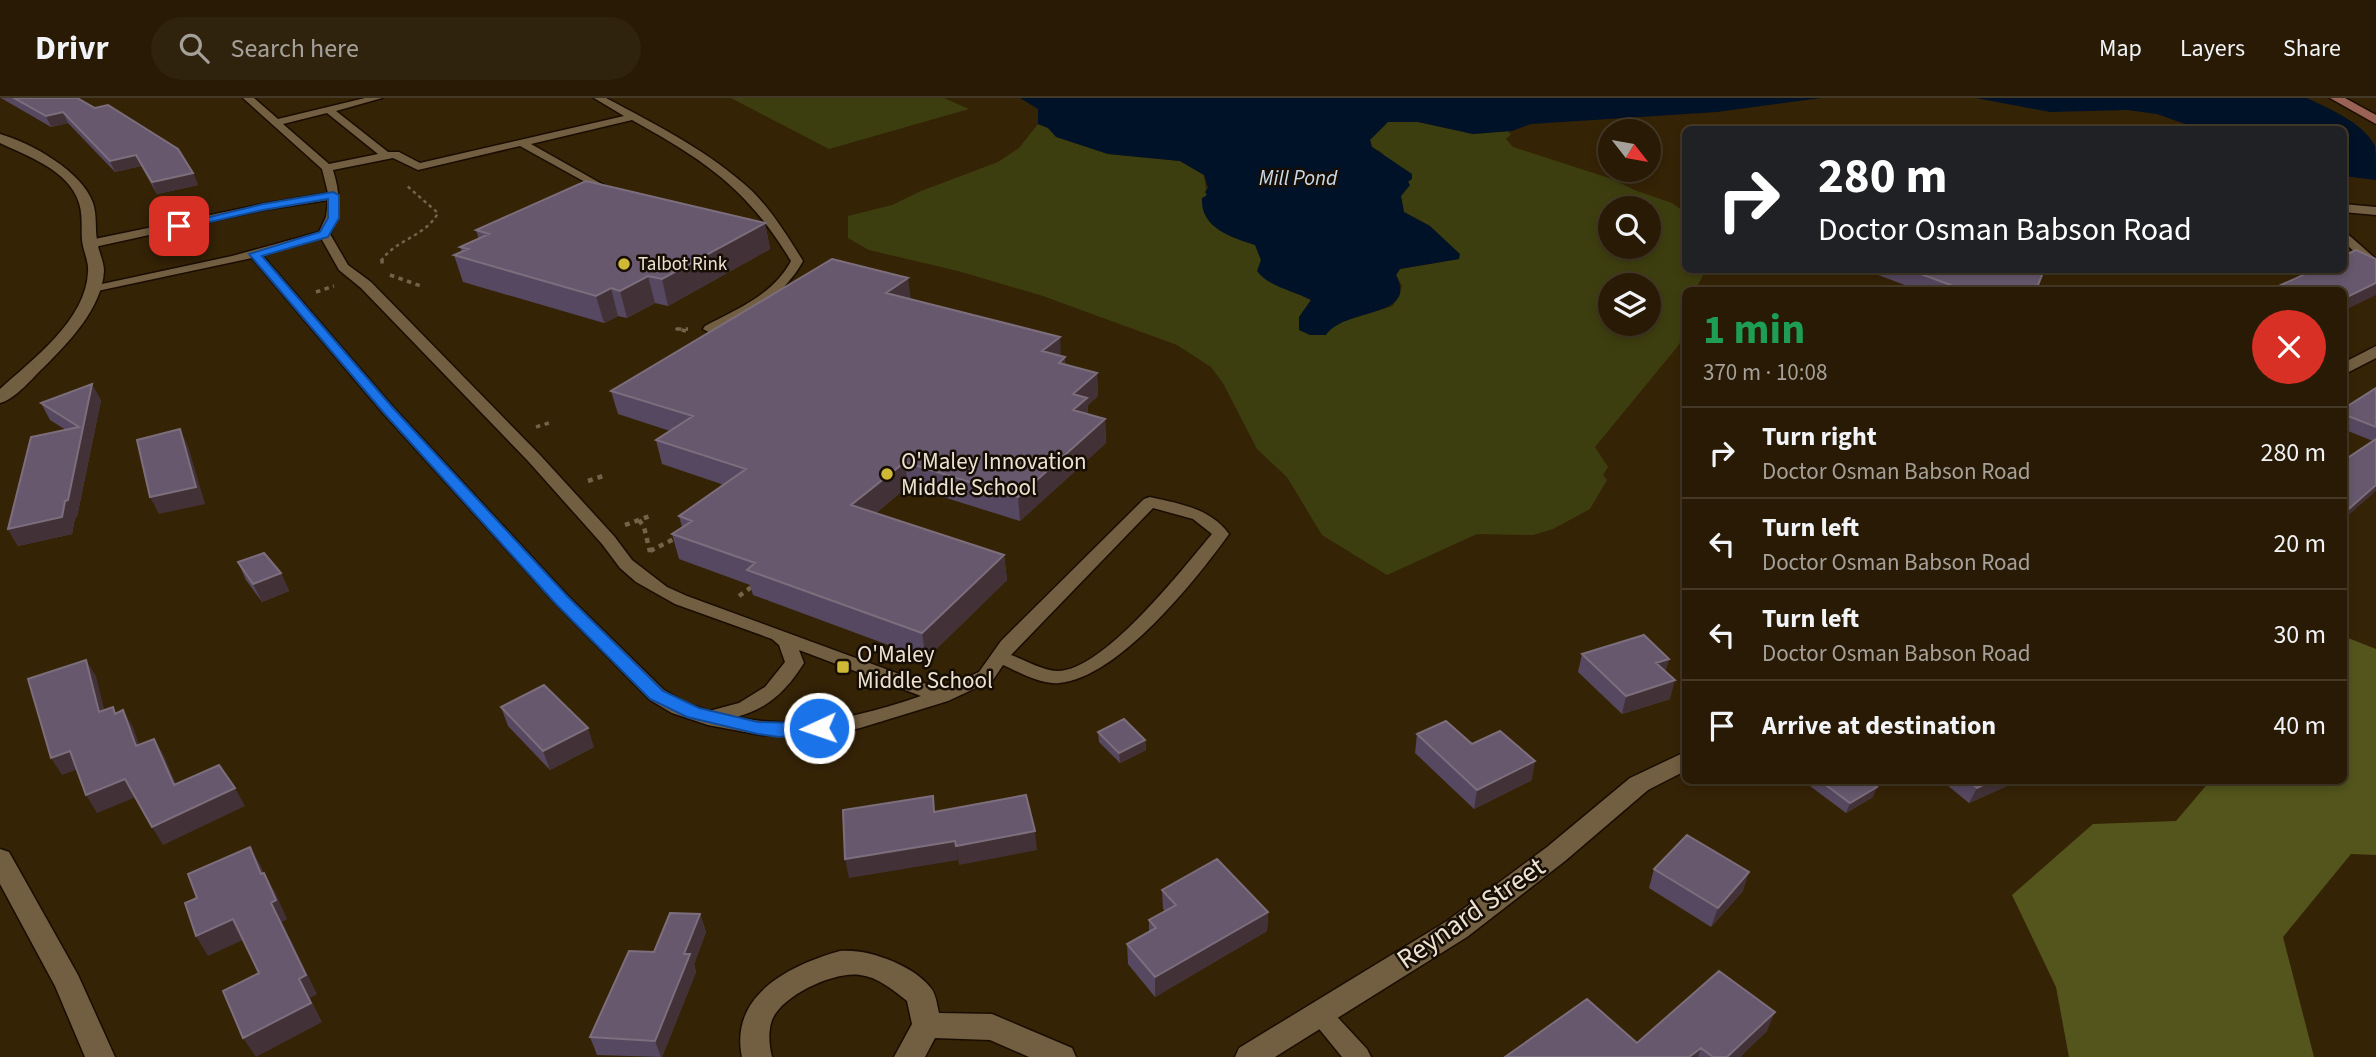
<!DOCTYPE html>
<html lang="en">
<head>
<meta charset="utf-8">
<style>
  :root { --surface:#281a04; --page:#30230e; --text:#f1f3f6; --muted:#a5a19a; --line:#443826 }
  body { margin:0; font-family:"Source Sans 3",sans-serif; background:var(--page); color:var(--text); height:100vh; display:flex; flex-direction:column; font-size:26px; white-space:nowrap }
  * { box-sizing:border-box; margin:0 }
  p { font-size:23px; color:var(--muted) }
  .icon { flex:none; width:38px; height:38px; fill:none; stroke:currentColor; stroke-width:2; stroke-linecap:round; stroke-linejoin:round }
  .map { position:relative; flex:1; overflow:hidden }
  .sheet { position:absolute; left:1682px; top:189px; width:665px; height:497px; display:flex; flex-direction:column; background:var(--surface); border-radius:10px; box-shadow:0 4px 10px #0003,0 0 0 2px var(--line) }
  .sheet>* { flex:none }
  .top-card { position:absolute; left:1682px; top:28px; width:665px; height:147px; border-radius:10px; box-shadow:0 4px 10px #0003,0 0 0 2px var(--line); background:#202124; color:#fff; overflow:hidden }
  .needle { width:46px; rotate:121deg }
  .tools { position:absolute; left:1598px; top:21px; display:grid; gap:14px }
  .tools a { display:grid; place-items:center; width:63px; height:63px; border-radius:50%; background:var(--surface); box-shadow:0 4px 10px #0003,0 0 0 2px var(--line); font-size:35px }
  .pin { position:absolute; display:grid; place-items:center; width:60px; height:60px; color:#fff; margin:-30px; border-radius:14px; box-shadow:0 4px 10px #0006 }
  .me { position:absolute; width:77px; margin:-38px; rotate:267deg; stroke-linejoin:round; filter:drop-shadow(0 0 5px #0008) }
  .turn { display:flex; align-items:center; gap:24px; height:147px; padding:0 21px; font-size:32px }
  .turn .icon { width:91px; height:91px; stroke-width:2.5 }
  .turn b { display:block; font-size:49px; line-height:60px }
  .round { display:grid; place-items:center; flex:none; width:74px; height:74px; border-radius:37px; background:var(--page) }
  .headline { display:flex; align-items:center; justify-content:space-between; height:119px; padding:0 21px }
  h1 { font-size:42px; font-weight:700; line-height:52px; color:#1e9e55 }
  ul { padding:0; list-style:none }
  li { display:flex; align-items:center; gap:21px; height:91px; padding:0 21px; border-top:2px solid var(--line) }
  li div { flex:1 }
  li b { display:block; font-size:26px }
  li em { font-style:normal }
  header { display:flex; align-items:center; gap:42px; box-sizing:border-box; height:98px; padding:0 35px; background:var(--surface); border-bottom:2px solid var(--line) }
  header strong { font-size:33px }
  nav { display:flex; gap:38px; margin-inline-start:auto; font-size:24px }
  .search { width:490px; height:63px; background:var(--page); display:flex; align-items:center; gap:18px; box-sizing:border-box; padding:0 24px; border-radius:38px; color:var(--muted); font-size:26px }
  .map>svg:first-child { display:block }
  .green { fill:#3d3e0f; fill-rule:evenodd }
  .forest { fill:#53551c }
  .water { fill:#001227 }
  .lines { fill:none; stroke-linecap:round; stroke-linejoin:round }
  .lane-casing { stroke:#1a0d00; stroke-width:3 }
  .street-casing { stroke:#1a0d00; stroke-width:3 }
  .secondary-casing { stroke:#1a0d00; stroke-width:3 }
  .path-far2 { stroke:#73634a; stroke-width:2.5; stroke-dasharray:3.5 3.5; stroke-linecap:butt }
  .path-far1 { stroke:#73634a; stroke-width:3.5; stroke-dasharray:4.5 4.5; stroke-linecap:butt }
  .path { stroke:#73634a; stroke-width:4.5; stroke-dasharray:5 5; stroke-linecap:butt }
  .lane { fill:#725e41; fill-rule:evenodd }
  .street { fill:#725e41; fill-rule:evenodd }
  .secondary { fill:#996254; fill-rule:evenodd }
  .wall { fill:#564860 }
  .shaded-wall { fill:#423237 }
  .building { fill:#67586d; stroke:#7c6e7c; stroke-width:2 }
  .route { fill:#1a73e8; stroke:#114b97; stroke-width:2 }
  .poi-dot { fill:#d0b837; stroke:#160e04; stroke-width:2.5 }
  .labels { text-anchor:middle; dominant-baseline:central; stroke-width:5; stroke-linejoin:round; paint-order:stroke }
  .far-poi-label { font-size:19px; fill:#ede1d1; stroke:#160e04; text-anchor:start }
  .far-water-label { font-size:21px; font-style:italic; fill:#c8daec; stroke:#160e04 }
  .poi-label { font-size:23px; fill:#ede1d1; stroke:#160e04; text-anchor:start }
  .near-street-label { font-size:28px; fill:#ede1d1; stroke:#160e04 }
</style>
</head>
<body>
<header>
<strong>Drivr</strong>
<div class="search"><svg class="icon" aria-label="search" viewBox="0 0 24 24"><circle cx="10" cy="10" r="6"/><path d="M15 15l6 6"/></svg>Search here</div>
<nav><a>Map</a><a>Layers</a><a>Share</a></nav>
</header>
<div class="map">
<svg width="2376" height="959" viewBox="0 0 2376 959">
  <rect width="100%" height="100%" fill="#352306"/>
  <path class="green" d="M 731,0 L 944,0 L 969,11 L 829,51 Z
    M 1388,24 L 1418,24 L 1473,36 L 1507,33 L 1511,36 L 1506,41 L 1513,49 L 1615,82 L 1634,92 L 1672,105 L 1685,114 L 1685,172 L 1706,172 L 1695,192 L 1685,192 L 1685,236 L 1678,248 L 1595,349 L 1608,369 L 1603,377 L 1607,382 L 1590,411 L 1553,431 L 1533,437 L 1477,436 L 1387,477 L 1322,437 L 1287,379 L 1257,351 L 1223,285 L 1211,269 L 1177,247 L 1043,198 L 958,173 L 869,152 L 848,140 L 848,118 L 892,107 L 921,93 L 998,64 L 1019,50 L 1038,26 L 1048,30 L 1057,39 L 1108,56 L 1180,63 L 1204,77 L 1207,97 L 1232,139 L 1255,147 L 1261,162 L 1258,173 C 1276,189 1290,191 1311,202 L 1299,219 L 1334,226 L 1393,208 L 1402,188 L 1396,177 L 1400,171 L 1459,161 L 1430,128 L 1404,114 L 1401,98 L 1410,87 L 1381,54 L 1372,49 L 1370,42 ZM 1610,110 L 1648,110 L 1648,149 L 1610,149 ZM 1610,187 L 1648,187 L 1648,226 L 1610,226 Z"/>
  <path class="forest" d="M 2343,538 L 2376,551 L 2376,757 L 2351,756 L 2283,839 L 2314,959 L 2069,959 L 2056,889 L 2012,797 L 2093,726 L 2176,723 L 2210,683 L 2343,682 Z"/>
  <path class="water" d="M 1020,0 L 1821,0 L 1717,14 L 1531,26 L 1512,33 L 1473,36 L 1418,24 L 1388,24 L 1370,42 L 1372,49 L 1412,76 L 1412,81 L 1408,84 L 1410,87 L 1401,98 L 1404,114 L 1430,128 L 1460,156 L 1459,161 L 1400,171 L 1396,177 C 1419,221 1346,209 1326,237 L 1310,237 L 1299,232 L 1299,219 L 1311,202 C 1294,193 1267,188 1257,173 L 1261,162 L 1255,147 C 1231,139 1200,130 1202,100 L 1207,97 L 1205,94 L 1208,90 L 1204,77 L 1180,63 L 1108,56 L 1056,39 L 1048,30 L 1038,26 L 1038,11 Z
    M 1976,0 L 2307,0 C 2328,10 2364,25 2375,48 C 2376,57 2376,73 2376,82 L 2343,78 L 2343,32 L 2199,31 L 2157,16 L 2127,12 L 2050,14 Z"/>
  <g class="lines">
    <defs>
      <path id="lane" d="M 243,0 L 254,0 L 278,21 L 365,0 L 382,0 L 336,13 L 388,54 L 399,54 L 420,65 L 624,18 L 594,0 L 606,0 C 657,27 710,54 752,93 C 772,113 788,139 803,163 C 786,195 745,225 710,235 L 703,231 L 705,228 C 737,211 773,197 791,163 C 747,90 704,62 632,22 L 531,46 L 616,94 L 618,96 L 612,99 L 520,48 L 418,72 L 393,60 L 333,72 C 340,95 342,114 330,136 L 348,167 L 371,184 L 540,357 L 614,438 L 632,462 L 667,489 L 687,498 L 940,591 L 979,574 L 1001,543 L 1144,401 L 1150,399 C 1180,406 1210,410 1229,436 C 1196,482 1118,580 1059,585 C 1041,587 1019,574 1003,567 L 993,582 L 948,603 L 860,630 L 819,638 L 761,637 L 708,627 L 672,615 L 650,602 L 556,506 L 383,315 L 252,160 L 88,195 L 88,189 L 232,158 L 319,134 L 326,119 L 328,102 L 263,112 L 90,150 L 84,146 L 90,142 L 263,106 L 328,95 L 322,71 ZM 327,15 L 378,56 L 329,66 L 283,26 ZM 321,140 L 339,172 L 361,190 L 528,363 L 602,446 L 620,470 L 636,484 L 675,506 L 772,541 L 779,547 L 785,564 L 765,589 L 739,605 L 709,613 L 686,605 L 664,592 L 568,498 L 393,309 L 262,157 ZM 1153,410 L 1193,421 L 1212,436 C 1183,470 1103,574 1057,573 C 1041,572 1025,562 1011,557 ZM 799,552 L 921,598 C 860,619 802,633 736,619 C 768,611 787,592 804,565 Z
        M 2343,132 L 2376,161 L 2376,167 L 2368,167 L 2343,143 Z
        M 1319,906 L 1328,909 L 1367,951 L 1371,959 L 1342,959 L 1307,916 L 1310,909 Z"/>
      <path id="street" d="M 0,36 C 31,45 82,73 93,105 C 97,117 95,130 97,142 C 98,153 104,163 104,173 C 102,210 69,244 45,268 C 33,279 16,301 0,305 L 0,291 C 33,261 86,222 88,174 C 89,163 83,153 82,142 C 81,130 83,117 79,105 C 69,72 27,58 0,45 Z
        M 2343,106 L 2376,109 L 2376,117 L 2343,114 Z
        M 2376,248 L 2376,260 L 2343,277 L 2343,265 Z
        M 1685,654 L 1685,673 L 1648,692 L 1565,763 L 1467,839 L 1275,959 L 1235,959 L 1239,950 L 1447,823 L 1547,749 L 1630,680 Z
        M 0,751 L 9,754 L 78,877 L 115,959 L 85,959 L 55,888 L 0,786 Z
        M 840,853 C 867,850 913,867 930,889 C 936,895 937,907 939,915 L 992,916 L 1072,950 L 1076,959 L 1029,959 L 990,942 L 935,940 L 925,959 L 894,959 L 912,926 L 907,903 C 893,892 878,879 860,877 C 835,873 782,897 772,922 C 768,933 769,947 772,959 L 742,959 C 729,897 790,867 840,853 Z"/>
      <path id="secondary" d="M 2330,0 L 2345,0 L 2376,17 L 2376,26 Z"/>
    </defs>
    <use href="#lane" class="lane-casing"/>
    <use href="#street" class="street-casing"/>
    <use href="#secondary" class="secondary-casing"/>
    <path class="path-far2" d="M 381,163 C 396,141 425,139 438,115 L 406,87"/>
    <path class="path-far1" d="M 382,161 L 382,169
      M 390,177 L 421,188
      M 316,194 L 334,188
      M 686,233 L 677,231 L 688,231
      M 536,329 L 549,325"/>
    <path class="path" d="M 588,383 L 603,378
      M 639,422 L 644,429 L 650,454
      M 625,427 L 650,418
      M 650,453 L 676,440
      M 739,498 L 753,488"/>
    <use href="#lane" class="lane"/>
    <use href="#street" class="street"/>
    <use href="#secondary" class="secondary"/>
  </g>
  <path class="wall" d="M 1,0 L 77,0 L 193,75 L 198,87 L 157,96 L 141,68 L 115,74 L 68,25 L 51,29 Z
    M 765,125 L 770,151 L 668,208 L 655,205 L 627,220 L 618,218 L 604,225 L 463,184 L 454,157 L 462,154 L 460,149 L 479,141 L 476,132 Z
    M 1865,172 L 2044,172 L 2036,192 L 1918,192 Z
    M 911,201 L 1061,258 L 1066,266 L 1097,275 L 1098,298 L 1088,307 L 1088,316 L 1105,321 L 1106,345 L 1020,423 L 908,388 L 876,415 L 1004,457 L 1007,482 L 926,561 L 753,497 L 750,487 L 679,461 L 672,436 L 682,429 L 679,418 L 724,387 L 662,366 L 656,342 L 670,333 L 618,316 L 611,293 Z
    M 2376,290 L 2376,393 L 2373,343 L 2343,331 L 2343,311 Z
    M 101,302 L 77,419 L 75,420 L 72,436 L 18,448 L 8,431 L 66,332 L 50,322 L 41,305 Z
    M 238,464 L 281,475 L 289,493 L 262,504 L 246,482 Z
    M 1582,556 L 1669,561 L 1665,574 L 1670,601 L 1622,616 L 1578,574 Z
    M 501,609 L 594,649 L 550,672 L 508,628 Z
    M 1098,634 L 1145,642 L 1146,652 L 1120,665 L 1099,644 Z
    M 1417,636 L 1472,646 L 1532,682 L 1474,711 L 1415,655 Z
    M 1802,682 L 1867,682 L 1873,699 L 1846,715 Z
    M 1941,682 L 2017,682 L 2016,684 L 1969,705 Z
    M 2113,682 L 2130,682 L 2119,687 Z
    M 1654,771 L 1743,793 L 1711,829 L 1649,790 Z
    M 1162,792 L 1268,814 L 1267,833 L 1155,899 L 1128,866 L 1127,846 L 1149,834 L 1149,822 L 1165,813 L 1163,811 Z
    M 700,816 L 706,834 L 694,866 L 696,874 L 662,959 L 597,957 L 590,939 L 654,854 Z
    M 1767,933 L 1740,959 L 1505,959 L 1637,945 Z"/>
  <path class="shaded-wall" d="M 63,14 L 68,25 L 51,29 L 46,18 Z
    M 136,57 L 141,68 L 115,74 L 110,63 Z
    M 193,75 L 198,87 L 157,96 L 152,84 Z
    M 765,125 L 770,151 L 668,208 L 662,181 Z
    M 648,178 L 655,205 L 627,220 L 620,193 Z
    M 908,180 L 911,202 L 886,195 Z
    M 2376,185 L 2376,197 L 2343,213 L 2343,201 Z
    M 611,190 L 618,218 L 604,225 L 596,198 Z
    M 1060,239 L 1061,261 L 1042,253 Z
    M 1065,259 L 1066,282 L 1059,265 Z
    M 1097,275 L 1098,298 L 1088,307 L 1088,323 L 1074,336 L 1073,296 Z
    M 92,286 L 101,302 L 77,419 L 75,420 L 72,436 L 18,448 L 8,431 L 65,403 Z
    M 1105,321 L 1106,345 L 1020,423 L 1018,399 Z
    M 180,331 L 188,348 L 205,406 L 159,416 L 150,399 Z
    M 905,364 L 908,388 L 855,432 L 851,407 Z
    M 2376,387 L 2376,393 L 2343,422 L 2343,416 Z
    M 1004,457 L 1007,482 L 926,561 L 922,535 Z
    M 281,475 L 289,493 L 262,504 L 253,486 Z
    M 1669,561 L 1664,579 L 1656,565 Z
    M 86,562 L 96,578 L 109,631 L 99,614 Z
    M 1675,582 L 1670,601 L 1622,616 L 1626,598 Z
    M 123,612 L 133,629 L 146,665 L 136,648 Z
    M 588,630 L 594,649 L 550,672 L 543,653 Z
    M 154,641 L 164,658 L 184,705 L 174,687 Z
    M 1145,642 L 1146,652 L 1120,665 L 1119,655 Z
    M 70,653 L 81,670 L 62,677 L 51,660 Z
    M 1535,663 L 1532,682 L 1474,711 L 1477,692 Z
    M 125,681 L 136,699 L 97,715 L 86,697 Z
    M 1993,682 L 2017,682 L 2016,684 L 1969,705 L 1977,690 Z
    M 2122,682 L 2130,682 L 2119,687 Z
    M 1877,689 L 1873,699 L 1846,715 L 1850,705 Z
    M 235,690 L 245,708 L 163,747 L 152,729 Z
    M 1035,733 L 1037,752 L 959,767 L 956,748 Z
    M 955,743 L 958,762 L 849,780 L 845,761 Z
    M 250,749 L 261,768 L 272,795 L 261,776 Z
    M 1749,774 L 1743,793 L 1711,829 L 1718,810 Z
    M 264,775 L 275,794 L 287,821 L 282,824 L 317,896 L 310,900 L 322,924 L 256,959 L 243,940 L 299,881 L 271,805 Z
    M 1268,814 L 1267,833 L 1155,899 L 1155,879 Z
    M 700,816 L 706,834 L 694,866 L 696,874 L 662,959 L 661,959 L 655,943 L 684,856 Z
    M 233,821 L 245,841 L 208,858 L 196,838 Z
    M 1775,914 L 1767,933 L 1740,959 L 1727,959 Z
    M 1701,950 L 1698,959 L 1689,959 Z"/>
  <path class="building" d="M 14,0 L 77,0 L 95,10 L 108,7 L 178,51 L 193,75 L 152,84 L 136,57 L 110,63 L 63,14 L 46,18 Z
    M 586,83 L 765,125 L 662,181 L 648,178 L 620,193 L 611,190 L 596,198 L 454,157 L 468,151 L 460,149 L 489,136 L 476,132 Z
    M 2356,152 L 2376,161 L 2376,185 L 2343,201 L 2343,192 L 2270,192 L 2314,172 L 2343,172 L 2343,158 Z
    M 832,161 L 908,180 L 886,195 L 1060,239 L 1042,253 L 1065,259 L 1059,265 L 1097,275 L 1073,296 L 1087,300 L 1073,312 L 1105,321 L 1018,399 L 905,364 L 851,407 L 1004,457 L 922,535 L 747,472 L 755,465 L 672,436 L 692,423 L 679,418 L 746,371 L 656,342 L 693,318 L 611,293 Z
    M 1910,172 L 2044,172 L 2036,192 L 1964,192 Z
    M 92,286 L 68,402 L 65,403 L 62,419 L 8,431 L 31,339 L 79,329 L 41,305 Z
    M 2376,290 L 2376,329 L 2343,316 L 2343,311 Z
    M 180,331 L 196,389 L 150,399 L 137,342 Z
    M 2376,341 L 2376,387 L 2343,416 L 2343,363 Z
    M 264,455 L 281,475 L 253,486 L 238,464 Z
    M 1644,537 L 1669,561 L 1656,565 L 1675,582 L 1626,598 L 1582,556 Z
    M 86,562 L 99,614 L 113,609 L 115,616 L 123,612 L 136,648 L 154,641 L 174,687 L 219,667 L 235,690 L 152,729 L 125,681 L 86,697 L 70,653 L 51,660 L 28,581 Z
    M 544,587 L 588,630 L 543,653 L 501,609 Z
    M 1124,621 L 1145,642 L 1119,655 L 1098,634 Z
    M 1446,623 L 1472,646 L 1500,633 L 1535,663 L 1477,692 L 1417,636 Z
    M 1819,682 L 1867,682 L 1877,689 L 1850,705 Z
    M 1968,682 L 1993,682 L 1977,690 Z
    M 1026,697 L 1035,733 L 956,748 L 955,743 L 845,761 L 843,712 L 933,698 L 934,714 Z
    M 1687,737 L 1749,774 L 1718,810 L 1654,771 Z
    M 250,749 L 261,776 L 264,775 L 276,802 L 271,805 L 306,877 L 299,881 L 311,905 L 243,940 L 223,893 L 259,875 L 233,821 L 196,838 L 185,805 L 197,800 L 188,776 Z
    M 1217,761 L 1268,814 L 1155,879 L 1127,846 L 1156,830 L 1149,822 L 1176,807 L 1162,792 Z
    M 670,815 L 700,816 L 684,856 L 690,856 L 655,943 L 590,939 L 629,853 L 654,854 Z
    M 1719,873 L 1775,914 L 1727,959 L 1713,959 L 1701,950 L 1689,959 L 1505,959 L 1587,901 L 1637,945 Z"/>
  <path class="route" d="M 333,94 L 339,97 L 339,120 L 328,139 L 262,158 L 393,310 L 568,499 L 663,593 L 699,610 L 758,624 L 826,626 L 828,630 L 826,635 L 779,639 L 758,636 L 687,619 L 650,601 L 556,506 L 384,315 L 249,156 L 320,134 L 328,120 L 328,101 L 263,112 L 179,131 L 173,128 L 263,106 Z"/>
  <g class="poi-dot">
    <circle cx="624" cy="166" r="7"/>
    <circle cx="887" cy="376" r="7"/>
    <rect x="836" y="562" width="14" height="14" rx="3.5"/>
  </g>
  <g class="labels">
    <g class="far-poi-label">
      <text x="638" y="166">Talbot Rink</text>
    </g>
    <g class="far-water-label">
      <text x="1298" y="80">Mill Pond</text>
    </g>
    <g class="poi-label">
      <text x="901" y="363">O'Maley Innovation<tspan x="901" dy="26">Middle School</tspan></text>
      <text x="857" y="556">O'Maley<tspan x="857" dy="26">Middle School</tspan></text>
    </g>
    <g class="near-street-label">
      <text transform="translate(1471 815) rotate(-35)">Reynard Street</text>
    </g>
  </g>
</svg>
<div class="tools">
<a><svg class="needle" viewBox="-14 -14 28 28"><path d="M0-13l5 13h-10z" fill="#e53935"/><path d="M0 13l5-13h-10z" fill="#a5a19a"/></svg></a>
<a><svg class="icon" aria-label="search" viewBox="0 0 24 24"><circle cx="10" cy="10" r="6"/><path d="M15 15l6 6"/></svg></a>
<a><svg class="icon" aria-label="layers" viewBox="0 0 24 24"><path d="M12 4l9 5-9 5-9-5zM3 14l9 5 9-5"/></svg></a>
</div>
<div class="pin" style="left:179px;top:128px;background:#d93025"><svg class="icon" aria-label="arrive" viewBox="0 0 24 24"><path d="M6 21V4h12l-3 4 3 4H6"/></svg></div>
<svg class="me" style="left:819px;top:630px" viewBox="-20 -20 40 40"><circle r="17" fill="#1a73e8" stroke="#fff" stroke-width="3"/><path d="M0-11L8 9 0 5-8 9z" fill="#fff"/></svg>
<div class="top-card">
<div class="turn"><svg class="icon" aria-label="right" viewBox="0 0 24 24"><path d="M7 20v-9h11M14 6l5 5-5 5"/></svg><div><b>280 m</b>Doctor Osman Babson Road</div></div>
</div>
<section class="sheet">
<div class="headline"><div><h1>1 min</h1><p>370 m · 10:08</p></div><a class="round" style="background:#d93025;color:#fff"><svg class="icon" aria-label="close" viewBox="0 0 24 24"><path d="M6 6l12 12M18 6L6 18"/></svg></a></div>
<ul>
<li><svg class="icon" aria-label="right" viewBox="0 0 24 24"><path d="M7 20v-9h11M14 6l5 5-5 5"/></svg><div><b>Turn right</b><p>Doctor Osman Babson Road</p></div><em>280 m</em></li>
<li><svg class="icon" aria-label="left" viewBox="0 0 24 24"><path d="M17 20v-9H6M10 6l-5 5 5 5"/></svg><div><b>Turn left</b><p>Doctor Osman Babson Road</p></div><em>20 m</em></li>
<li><svg class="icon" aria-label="left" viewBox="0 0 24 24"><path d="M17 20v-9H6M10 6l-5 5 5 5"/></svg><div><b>Turn left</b><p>Doctor Osman Babson Road</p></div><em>30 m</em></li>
<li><svg class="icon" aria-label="arrive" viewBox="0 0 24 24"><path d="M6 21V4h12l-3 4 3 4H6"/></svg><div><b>Arrive at destination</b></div><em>40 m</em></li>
</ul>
</section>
</div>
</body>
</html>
